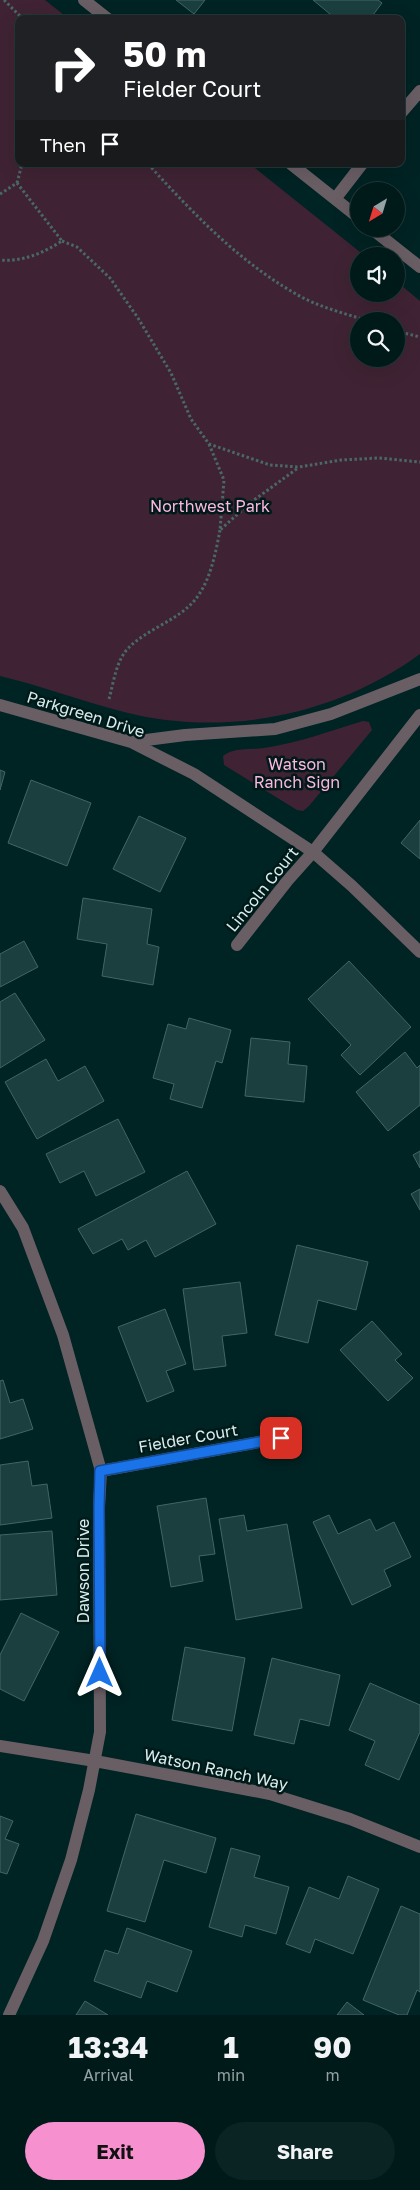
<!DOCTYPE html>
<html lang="en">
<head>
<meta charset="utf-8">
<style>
  :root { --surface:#001a1a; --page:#0a2323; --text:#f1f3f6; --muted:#95a1a2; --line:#223839; --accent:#f790ce }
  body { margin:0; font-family:"Golos Text",sans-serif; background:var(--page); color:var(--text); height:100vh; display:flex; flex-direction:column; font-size:19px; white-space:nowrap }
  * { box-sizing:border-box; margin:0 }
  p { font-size:16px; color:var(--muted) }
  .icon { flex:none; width:28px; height:28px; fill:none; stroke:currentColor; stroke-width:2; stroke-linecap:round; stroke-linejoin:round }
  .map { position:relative; height:2015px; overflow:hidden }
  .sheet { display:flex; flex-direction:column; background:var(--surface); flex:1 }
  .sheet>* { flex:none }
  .guide { position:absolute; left:15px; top:15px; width:390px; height:152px; border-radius:10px; box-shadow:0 5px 20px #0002,0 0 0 1px var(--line); background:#202124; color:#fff; overflow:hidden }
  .needle { width:32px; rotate:218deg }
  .buttons { position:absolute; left:350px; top:182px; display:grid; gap:10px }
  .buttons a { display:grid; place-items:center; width:55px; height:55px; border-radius:50%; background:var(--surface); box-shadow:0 5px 20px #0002,0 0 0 1px var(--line); font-size:25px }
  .pin { position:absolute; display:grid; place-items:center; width:42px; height:42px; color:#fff; margin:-21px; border-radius:10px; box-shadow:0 2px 8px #0006 }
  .me { position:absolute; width:55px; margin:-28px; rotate:0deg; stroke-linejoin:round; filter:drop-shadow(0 0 4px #0008) }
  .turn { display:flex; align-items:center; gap:18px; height:105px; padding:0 25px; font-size:22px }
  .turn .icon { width:65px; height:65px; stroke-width:2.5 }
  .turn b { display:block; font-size:35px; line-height:42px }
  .then { display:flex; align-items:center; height:48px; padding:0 25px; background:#0003; gap:10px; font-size:19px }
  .eta { display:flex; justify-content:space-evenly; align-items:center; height:85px; text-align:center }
  .eta b { font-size:30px; font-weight:700; line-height:35px }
  .cta { display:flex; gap:10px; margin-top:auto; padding:10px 25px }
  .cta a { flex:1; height:58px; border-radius:30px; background:var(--accent); color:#111; font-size:20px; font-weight:700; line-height:58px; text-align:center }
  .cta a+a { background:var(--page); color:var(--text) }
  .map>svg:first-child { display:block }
  .green { fill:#3f2334; fill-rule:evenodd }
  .building { fill:#1a3f3e; stroke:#416665 }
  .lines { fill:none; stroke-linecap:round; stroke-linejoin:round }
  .path { stroke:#4a6868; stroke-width:3; stroke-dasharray:2.5 2.5; stroke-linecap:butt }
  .minor { stroke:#6a5e65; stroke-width:12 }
  .route-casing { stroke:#114b97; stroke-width:12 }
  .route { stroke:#1a73e8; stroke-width:9 }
  .labels { text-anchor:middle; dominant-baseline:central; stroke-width:5; stroke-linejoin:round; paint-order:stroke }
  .park-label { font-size:16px; fill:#feb7e0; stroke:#001919 }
  .street-label { font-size:16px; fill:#daeded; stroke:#001919 }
</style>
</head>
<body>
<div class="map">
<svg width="420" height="2015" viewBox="0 0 420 2015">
  <rect width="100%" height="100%" fill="#002323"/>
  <path class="green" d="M 0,0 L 45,0 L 69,19 L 19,19 L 19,164 L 250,164 L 365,256 L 359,256 L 359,294 L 396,294 L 396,281 L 420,301 L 420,654 C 337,715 225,738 124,712 C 82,701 42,686 0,676 ZM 359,321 L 396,321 L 396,359 L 359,359 Z
    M 363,721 L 369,722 L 372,730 L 309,806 L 303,811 L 297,810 L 224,765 L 223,756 C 233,747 250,750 264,748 C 298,743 330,731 363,721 Z"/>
  <path class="building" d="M 176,0 L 205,0 L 194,14 Z
    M 313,0 L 378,0 L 382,3 L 370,19 L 336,19 Z
    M 0,770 L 5,772 L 0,790 Z
    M 31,780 L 91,803 L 67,866 L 8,843 Z
    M 139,816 L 186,838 L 160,892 L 113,869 Z
    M 420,820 L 420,859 L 401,843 Z
    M 83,898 L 152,909 L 147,944 L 159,947 L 153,985 L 102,976 L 107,944 L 77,939 Z
    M 24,941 L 38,967 L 0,987 L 0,954 Z
    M 349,961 L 411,1027 L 360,1075 L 341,1055 L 351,1045 L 308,999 Z
    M 15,993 L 45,1040 L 0,1068 L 0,1002 Z
    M 189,1018 L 231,1030 L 222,1063 L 216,1061 L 202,1108 L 170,1099 L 174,1084 L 153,1078 L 168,1024 L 186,1029 Z
    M 251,1038 L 290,1042 L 288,1064 L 307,1066 L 304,1102 L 245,1096 Z
    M 405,1052 L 417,1068 L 420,1065 L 420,1105 L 388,1131 L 356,1092 Z
    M 46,1059 L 58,1081 L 85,1066 L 104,1101 L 37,1139 L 5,1082 Z
    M 118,1119 L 145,1172 L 96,1196 L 84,1171 L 60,1183 L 46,1154 Z
    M 420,1151 L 420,1168 L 413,1155 Z
    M 187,1171 L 216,1224 L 155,1257 L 146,1240 L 128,1250 L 122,1239 L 93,1254 L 78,1229 Z
    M 420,1189 L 420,1210 L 411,1194 Z
    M 297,1245 L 368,1262 L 356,1310 L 318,1300 L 308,1343 L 275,1335 Z
    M 240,1282 L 247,1333 L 222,1336 L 226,1366 L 194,1370 L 183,1289 Z
    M 165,1309 L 186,1364 L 166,1371 L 174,1391 L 147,1402 L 118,1327 Z
    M 372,1321 L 402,1354 L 395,1360 L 413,1378 L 388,1401 L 340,1350 Z
    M 3,1380 L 10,1403 L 23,1399 L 33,1429 L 0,1439 L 0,1381 Z
    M 28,1461 L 32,1486 L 47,1484 L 52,1518 L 0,1525 L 0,1465 Z
    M 206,1498 L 215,1554 L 199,1556 L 203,1581 L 171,1587 L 157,1506 Z
    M 244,1515 L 247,1531 L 287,1524 L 302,1608 L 236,1620 L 219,1519 Z
    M 329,1515 L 338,1534 L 370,1519 L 376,1531 L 394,1522 L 411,1557 L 384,1570 L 391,1586 L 352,1605 L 313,1522 Z
    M 52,1531 L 57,1595 L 0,1600 L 0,1535 Z
    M 21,1613 L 59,1632 L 24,1701 L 0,1689 L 0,1655 Z
    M 185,1647 L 245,1658 L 232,1731 L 172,1720 Z
    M 272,1658 L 340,1675 L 329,1726 L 300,1719 L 294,1744 L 254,1735 Z
    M 370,1683 L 420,1705 L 420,1732 L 399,1780 L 365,1765 L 375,1741 L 349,1730 Z
    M 136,1814 L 216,1838 L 206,1873 L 164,1860 L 145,1922 L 107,1911 Z
    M 0,1816 L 13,1821 L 5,1839 L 19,1844 L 7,1874 L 0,1872 Z
    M 231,1848 L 260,1856 L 254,1877 L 289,1887 L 276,1934 L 245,1925 L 242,1937 L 209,1927 Z
    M 348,1876 L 379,1889 L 353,1954 L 315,1939 L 310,1953 L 286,1944 L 309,1887 L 339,1899 Z
    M 401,1906 L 420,1914 L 420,1992 L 417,1990 L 407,2015 L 399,2015 L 363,2000 Z
    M 127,1928 L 192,1951 L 177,1992 L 147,1981 L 141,1998 L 94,1981 L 105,1950 L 118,1954 Z
    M 85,2001 L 108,2015 L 76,2015 Z
    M 347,2002 L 364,2015 L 337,2015 Z"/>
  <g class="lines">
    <path class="path" d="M 4,0 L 23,19
      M 148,164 C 194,214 237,260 296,294 C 318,307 344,313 368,321
      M 17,183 L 22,164
      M 0,194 L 17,183 L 62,241 C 43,253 23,262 0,260
      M 62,241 L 77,247 L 110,278 L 138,318 L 171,373 L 191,419 L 209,444 L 270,465 L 299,467 L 341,460 L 379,458 L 420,462
      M 396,331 L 420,337
      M 209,444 L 224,480 L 220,530 L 250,503 L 298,468
      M 109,699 C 113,685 115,668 123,655 C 135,635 171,623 188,607 C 209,589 215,556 220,530"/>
    <path class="minor" d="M 84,0 L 108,19
      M 401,113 L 420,91
      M 291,164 L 359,218
      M 335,199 L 362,164
      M 372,229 L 420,267
      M 0,705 L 131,742 L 194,774 L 313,852 L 352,886 L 420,952
      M 131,742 L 185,735 L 275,729 L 331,714 L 420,679
      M 237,945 L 288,880 L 313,852 L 420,715
      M 0,1191 L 23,1228 L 63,1335 L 101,1471 L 99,1507 L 100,1732 L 89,1790 L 71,1860 L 43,1941 L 9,2015
      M 101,1471 L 281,1438
      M 0,1746 L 95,1761 L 270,1794 L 350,1819 L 420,1847"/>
  </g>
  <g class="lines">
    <defs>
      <path id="route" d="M 100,1673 L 99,1507 L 100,1471 L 281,1438"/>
    </defs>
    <use href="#route" class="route-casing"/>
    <use href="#route" class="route"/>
  </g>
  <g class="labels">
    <g class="park-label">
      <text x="210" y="506">Northwest Park</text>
      <text x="297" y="764">Watson<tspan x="297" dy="18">Ranch Sign</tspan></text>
    </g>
    <g class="street-label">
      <text transform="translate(86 714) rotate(17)">Parkgreen Drive</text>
      <text transform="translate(262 889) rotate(-51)">Lincoln Court</text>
      <text transform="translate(188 1438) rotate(-10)">Fielder Court</text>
      <text transform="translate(83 1571) rotate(-90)">Dawson Drive</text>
      <text transform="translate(216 1769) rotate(12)">Watson Ranch Way</text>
    </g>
  </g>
</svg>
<div class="buttons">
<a><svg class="needle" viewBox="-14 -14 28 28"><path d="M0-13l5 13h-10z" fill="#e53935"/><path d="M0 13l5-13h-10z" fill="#95a1a2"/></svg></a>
<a><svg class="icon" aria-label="sound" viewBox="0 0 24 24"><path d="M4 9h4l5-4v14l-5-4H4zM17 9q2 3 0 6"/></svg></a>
<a><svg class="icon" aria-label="search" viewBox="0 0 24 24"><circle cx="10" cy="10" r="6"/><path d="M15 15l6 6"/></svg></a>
</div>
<div class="pin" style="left:281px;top:1438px;background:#d93025"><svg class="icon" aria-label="arrive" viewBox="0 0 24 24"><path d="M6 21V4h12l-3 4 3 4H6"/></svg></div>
<svg class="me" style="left:100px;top:1673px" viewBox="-20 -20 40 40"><path d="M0-17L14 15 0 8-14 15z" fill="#1a73e8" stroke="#fff" stroke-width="4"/></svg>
<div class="guide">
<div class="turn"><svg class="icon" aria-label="right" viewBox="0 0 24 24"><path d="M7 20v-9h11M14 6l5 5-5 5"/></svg><div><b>50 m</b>Fielder Court</div></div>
<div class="then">Then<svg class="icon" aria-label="arrive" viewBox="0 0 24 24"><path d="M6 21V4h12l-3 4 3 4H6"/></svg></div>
</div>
</div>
<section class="sheet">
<div class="eta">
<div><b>13:34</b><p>Arrival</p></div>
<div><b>1</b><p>min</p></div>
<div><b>90</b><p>m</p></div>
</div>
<div class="cta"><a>Exit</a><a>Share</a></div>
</section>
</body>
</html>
